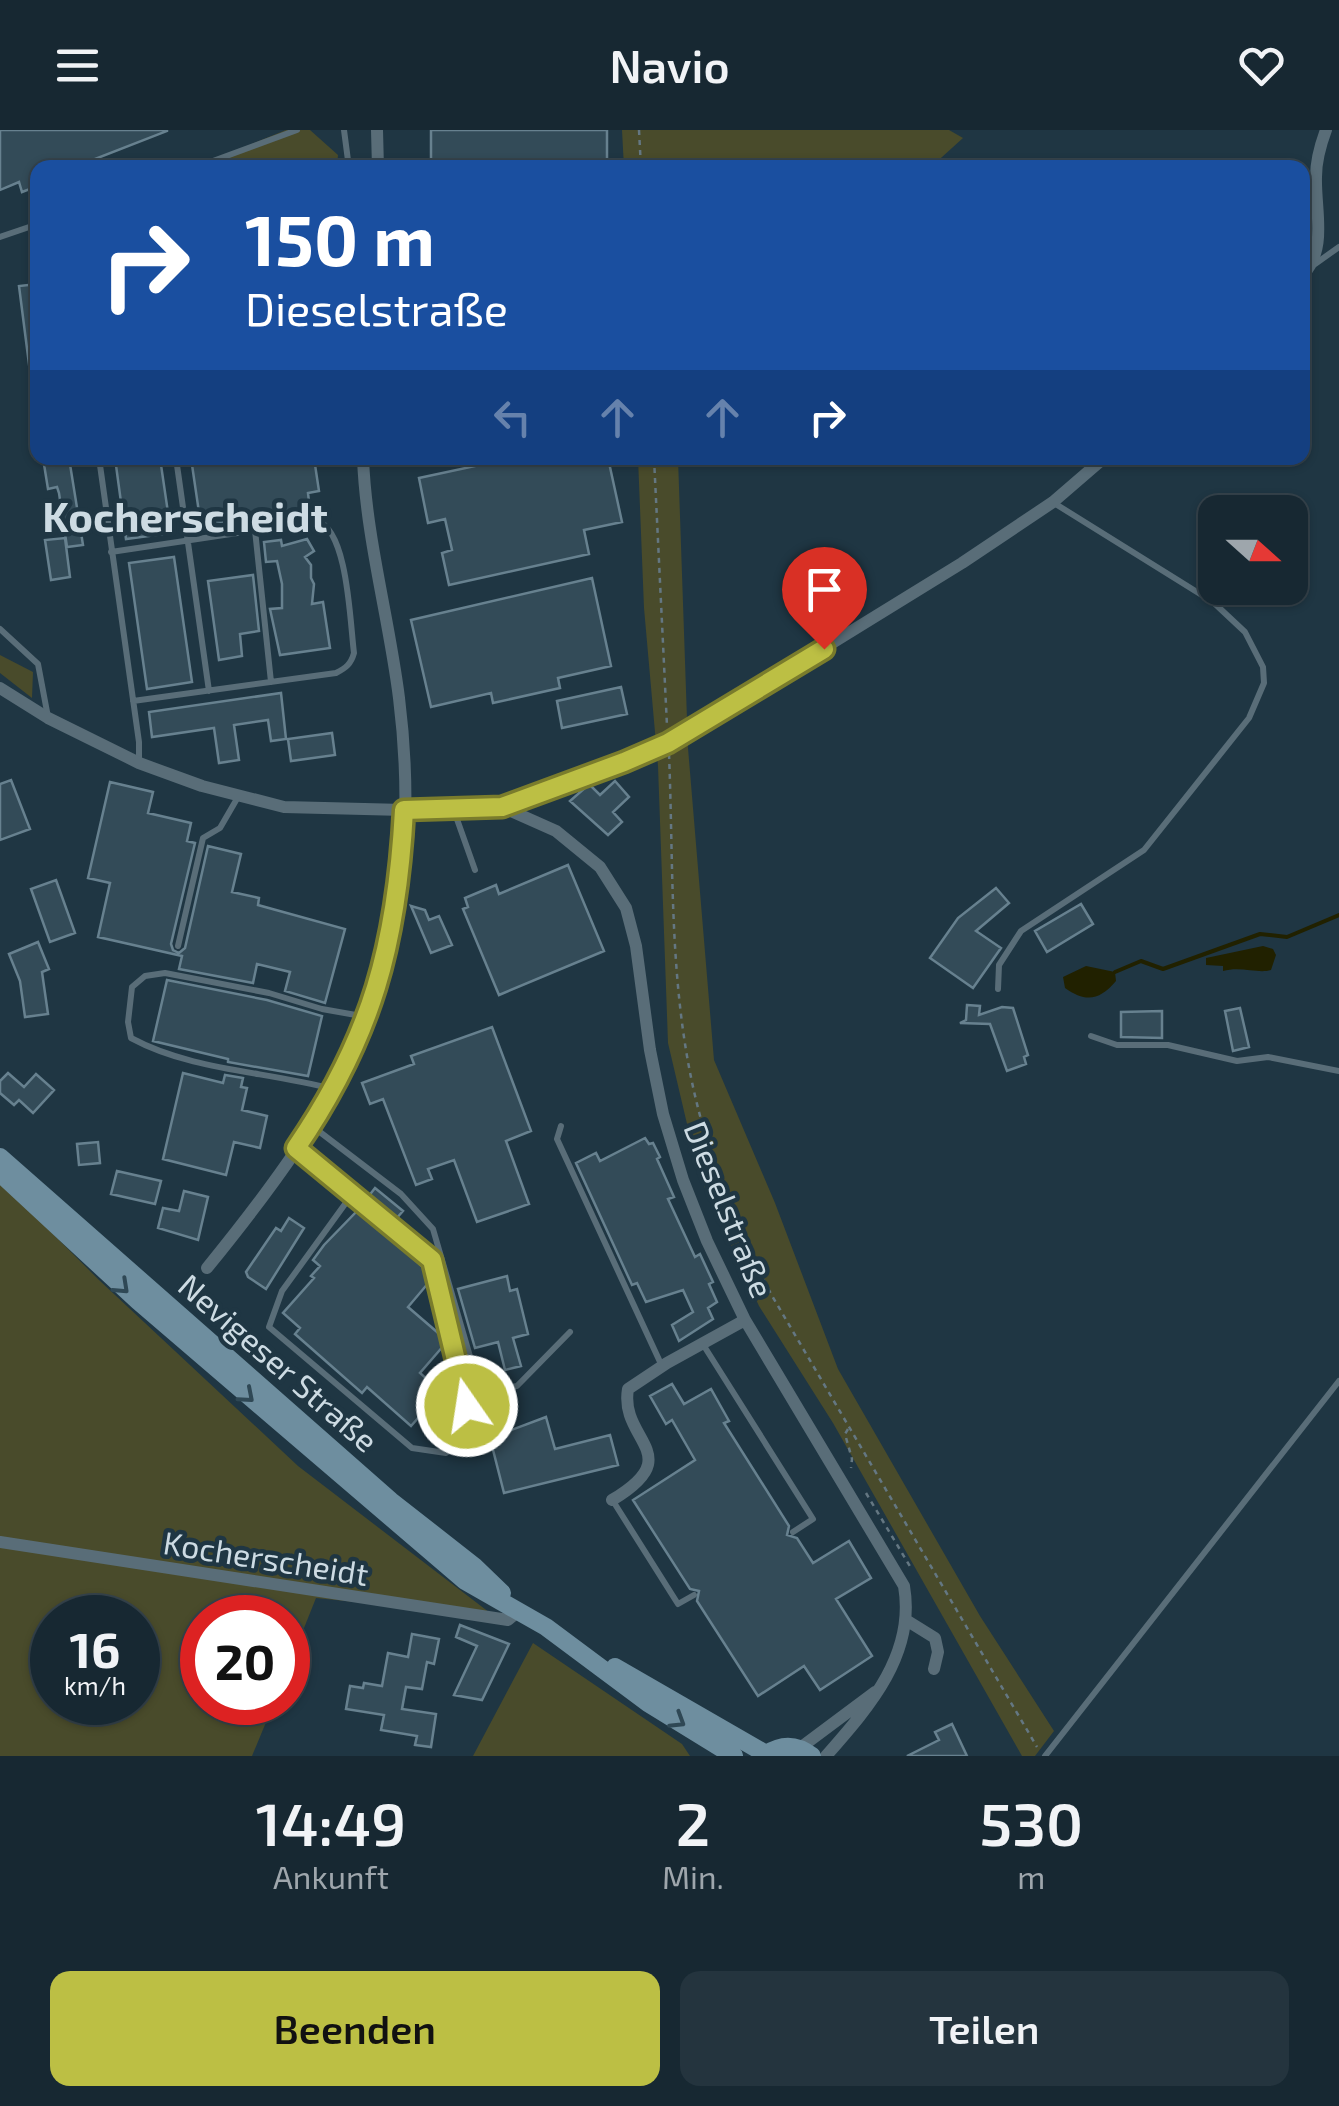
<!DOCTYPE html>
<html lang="de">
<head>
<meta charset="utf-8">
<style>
  :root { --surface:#172832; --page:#24343e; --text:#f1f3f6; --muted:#9ea6ac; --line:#36444d; --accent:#bcbf44 }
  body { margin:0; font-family:"Exo 2",sans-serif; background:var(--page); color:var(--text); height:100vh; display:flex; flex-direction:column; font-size:38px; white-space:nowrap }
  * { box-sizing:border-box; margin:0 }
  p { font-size:32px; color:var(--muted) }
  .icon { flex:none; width:55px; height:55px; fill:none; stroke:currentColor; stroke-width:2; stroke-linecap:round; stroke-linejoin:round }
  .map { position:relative; height:1626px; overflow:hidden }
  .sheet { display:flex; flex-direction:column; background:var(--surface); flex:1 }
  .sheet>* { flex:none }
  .guide { position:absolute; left:30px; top:30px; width:1280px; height:305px; border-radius:20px; box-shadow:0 2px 8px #0004,0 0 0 2px var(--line); background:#1a4fa0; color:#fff; overflow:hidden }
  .needle { width:65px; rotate:111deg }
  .buttons { position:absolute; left:1198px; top:365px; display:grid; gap:20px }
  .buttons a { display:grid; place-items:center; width:110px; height:110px; border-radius:20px; background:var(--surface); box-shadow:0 2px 8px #0004,0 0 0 2px var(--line); font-size:50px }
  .speed { position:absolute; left:30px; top:1465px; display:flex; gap:20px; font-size:50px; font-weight:700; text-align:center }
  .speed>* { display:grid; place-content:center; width:130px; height:130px; border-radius:50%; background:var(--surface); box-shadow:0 2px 8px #0004,0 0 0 2px var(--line); line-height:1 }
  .speed small { font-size:25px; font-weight:400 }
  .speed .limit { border:15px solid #d22; background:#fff; color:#111 }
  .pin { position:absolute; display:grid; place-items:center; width:85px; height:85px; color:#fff; margin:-102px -42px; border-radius:50% 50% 50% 0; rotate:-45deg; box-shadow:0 0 10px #0007 }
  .pin .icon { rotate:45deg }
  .me { position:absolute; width:110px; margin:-55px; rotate:347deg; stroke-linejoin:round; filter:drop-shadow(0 0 8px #0008) }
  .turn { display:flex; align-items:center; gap:35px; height:210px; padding:0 50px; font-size:45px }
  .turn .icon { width:130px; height:130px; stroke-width:2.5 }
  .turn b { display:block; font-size:70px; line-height:85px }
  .lanes { display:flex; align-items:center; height:95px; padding:0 50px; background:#0003; justify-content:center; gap:50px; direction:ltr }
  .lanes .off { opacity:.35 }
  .eta { display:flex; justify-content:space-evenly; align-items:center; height:170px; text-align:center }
  .eta b { font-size:60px; font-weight:600; line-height:70px }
  .button { display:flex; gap:20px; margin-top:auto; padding:20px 50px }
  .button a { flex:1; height:115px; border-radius:20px; background:var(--accent); color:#111; font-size:40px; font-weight:600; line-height:115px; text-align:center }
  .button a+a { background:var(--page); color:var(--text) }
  header { display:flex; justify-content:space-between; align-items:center; height:130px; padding:0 50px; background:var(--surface); font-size:45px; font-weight:600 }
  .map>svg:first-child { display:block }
  .green { fill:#494b2b; fill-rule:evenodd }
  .water { fill:#212100 }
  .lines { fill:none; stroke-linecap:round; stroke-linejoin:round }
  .stream { stroke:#212100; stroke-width:4 }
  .building { fill:#334b58; stroke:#67818f; stroke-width:2.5 }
  .path { stroke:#647782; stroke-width:2.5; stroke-dasharray:5 5; stroke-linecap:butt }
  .lane { stroke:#596d78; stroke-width:6 }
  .street { stroke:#596d78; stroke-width:12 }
  .secondary { stroke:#6e8e9f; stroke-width:18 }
  .oneway { stroke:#2f4855 }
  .route-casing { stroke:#7a7c2c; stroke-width:25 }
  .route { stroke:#bcbf44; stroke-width:18 }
  .labels { text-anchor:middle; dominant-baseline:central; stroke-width:9; stroke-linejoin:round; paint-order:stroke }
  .street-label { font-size:32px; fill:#cddbe3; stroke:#1f3643 }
  .district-label { font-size:42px; font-weight:bold; fill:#cddbe3; stroke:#1f3643 }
</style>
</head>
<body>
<header><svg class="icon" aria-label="menu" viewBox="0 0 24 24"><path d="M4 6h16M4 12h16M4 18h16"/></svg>Navio<svg class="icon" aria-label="heart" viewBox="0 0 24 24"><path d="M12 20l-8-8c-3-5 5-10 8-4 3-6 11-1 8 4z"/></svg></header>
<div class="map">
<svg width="1339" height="1626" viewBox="0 0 1339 1626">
  <rect width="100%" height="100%" fill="#1f3643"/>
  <path class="green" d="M 286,0 L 310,0 L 338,25 L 337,37 L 294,37 L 292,34 L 270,38 L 193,38 Z
    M 622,0 L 949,0 L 963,8 L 931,37 L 624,38 Z
    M 638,328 L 678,328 L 688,618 L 714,930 L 775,1073 L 838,1239 L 980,1486 L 1054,1601 L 1035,1626 L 1022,1626 L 833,1293 L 759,1176 L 699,1045 L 668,913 L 658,636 L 644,478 Z
    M 0,525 L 33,542 L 32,568 L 0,543 Z
    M 0,1051 L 99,1150 L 298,1336 L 494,1486 L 316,1468 L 288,1538 L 288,1488 L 202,1488 L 202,1572 L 274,1573 L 252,1626 L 0,1626 ZM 52,1488 L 138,1488 L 138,1572 L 52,1572 Z
    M 533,1513 L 682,1614 L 690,1626 L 473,1626 Z"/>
  <path class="water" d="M 1263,816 L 1273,819 L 1276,825 L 1271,840 C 1258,844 1241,836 1223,841 L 1223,836 L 1206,835 L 1206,828 Z
    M 1086,836 L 1115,842 L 1116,851 C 1100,870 1086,873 1065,858 L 1063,847 Z"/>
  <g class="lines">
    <path class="stream" d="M 1115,842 L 1141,831 L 1163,839 L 1260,804 L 1287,807 L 1339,785"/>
  </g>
  <path class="building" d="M 0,0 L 167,0 L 167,1 L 72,38 L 64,38 L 62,34 L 38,38 L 38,56 L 22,62 L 19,52 L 0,60 Z
    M 431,0 L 607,0 L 607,37 L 431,38 Z
    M 38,154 L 38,241 L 30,242 L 19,156 Z
    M 43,328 L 69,328 L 83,415 L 67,417 L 59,363 L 57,357 L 48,359 Z
    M 115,328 L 160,328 L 171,403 L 126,409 Z
    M 191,328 L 314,328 L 319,361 L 308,363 L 310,381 L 201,396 Z
    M 512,328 L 608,328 L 622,392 L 584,400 L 589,424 L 449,455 L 442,423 L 452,420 L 445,389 L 428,393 L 419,348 Z
    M 65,408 L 70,447 L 51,450 L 45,410 Z
    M 307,409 L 314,421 L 305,427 L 311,435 L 311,448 L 314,454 L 312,474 L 323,472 L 330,518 L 280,525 L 270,479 L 282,478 L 282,454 L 277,431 L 266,432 L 264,412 L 281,410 L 282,416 Z
    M 174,427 L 192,552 L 147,559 L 129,433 Z
    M 253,445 L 259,501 L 240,504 L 242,526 L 219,530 L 208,451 Z
    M 592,448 L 611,536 L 558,548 L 560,558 L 493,573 L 491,563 L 431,577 L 411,490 Z
    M 621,557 L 627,584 L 562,598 L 557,571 Z
    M 281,563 L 286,609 L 271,611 L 268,590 L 234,595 L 239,630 L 219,633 L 214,598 L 152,607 L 149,582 Z
    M 332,603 L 335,625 L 291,631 L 288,609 Z
    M 11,650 L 30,699 L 0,710 L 0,654 Z
    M 615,651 L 629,667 L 613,682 L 622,692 L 608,705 L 570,671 L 586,657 L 590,655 L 600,665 Z
    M 110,652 L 153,662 L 148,683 L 191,693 L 187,711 L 195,713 L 171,814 L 173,820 L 179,823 L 185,818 L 208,716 L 241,724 L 232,762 L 259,768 L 258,775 L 345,799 L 325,873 L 285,861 L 290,842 L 257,834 L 253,853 L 179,839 L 182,826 L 98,807 L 110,753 L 88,748 Z
    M 568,735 L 604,821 L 499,865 L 463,779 L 468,777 L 465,768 L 496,755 L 499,764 Z
    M 56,750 L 75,803 L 50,812 L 31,759 Z
    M 996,758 L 1009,773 L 976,801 L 1001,818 L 973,858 L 930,828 L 958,788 Z
    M 1081,774 L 1093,794 L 1047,822 L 1035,801 Z
    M 411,776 L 425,780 L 429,790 L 439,786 L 452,815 L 431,823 Z
    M 38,812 L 49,839 L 42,842 L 48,884 L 25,887 L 20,851 L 9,824 Z
    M 167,850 L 267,870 L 322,886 L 308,946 L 228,932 L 228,929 L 153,911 Z
    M 967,875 L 980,876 L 979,885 L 1002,877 L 1013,878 L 1028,925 L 1024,927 L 1026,934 L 1007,941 L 990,894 L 960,893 L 966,890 Z
    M 1240,878 L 1249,917 L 1233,921 L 1225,881 Z
    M 1162,881 L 1162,908 L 1121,907 L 1121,882 Z
    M 492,897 L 531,1001 L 506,1011 L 529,1074 L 477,1092 L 454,1030 L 428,1039 L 432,1049 L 416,1055 L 383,969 L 370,974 L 362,953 L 414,934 L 411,926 Z
    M 8,943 L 24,957 L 36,944 L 54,960 L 33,983 L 19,970 L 14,975 L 0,963 L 0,951 Z
    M 183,943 L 223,953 L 225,945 L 243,948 L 241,957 L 247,958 L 242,980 L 267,986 L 260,1018 L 234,1012 L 226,1045 L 163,1029 Z
    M 645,1008 L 649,1014 L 653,1013 L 660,1027 L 657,1029 L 674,1067 L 668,1069 L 695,1127 L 700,1124 L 713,1152 L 709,1154 L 717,1172 L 708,1178 L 713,1189 L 679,1211 L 672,1195 L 693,1182 L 683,1160 L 646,1172 L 637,1153 L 632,1155 L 576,1033 L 596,1023 L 600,1031 Z
    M 98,1012 L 100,1033 L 79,1035 L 77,1014 Z
    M 117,1041 L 161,1051 L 155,1074 L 111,1064 Z
    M 375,1058 L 403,1081 L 395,1090 L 368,1067 Z
    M 184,1061 L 208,1067 L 198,1110 L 158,1098 L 163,1078 L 179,1081 Z
    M 360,1078 L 428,1142 L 430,1151 L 408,1177 L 444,1208 L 445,1214 L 420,1243 L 441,1262 L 411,1296 L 367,1257 L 362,1263 L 295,1204 L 300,1198 L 283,1183 L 314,1148 L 311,1146 L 320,1136 L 313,1130 L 324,1115 Z
    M 289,1088 L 304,1098 L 266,1159 L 248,1147 L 246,1142 L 276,1098 L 281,1101 Z
    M 507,1146 L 510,1161 L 517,1159 L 528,1204 L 513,1208 L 521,1236 L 505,1240 L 498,1212 L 475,1218 L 458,1159 Z
    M 672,1254 L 684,1274 L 711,1259 L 729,1291 L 724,1293 L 789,1396 L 787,1405 L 797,1408 L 813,1433 L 849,1411 L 871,1448 L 836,1469 L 872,1526 L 820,1560 L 804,1536 L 758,1566 L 697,1471 L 699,1461 L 690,1459 L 633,1370 L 695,1330 L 672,1290 L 666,1294 L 650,1266 Z
    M 546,1287 L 555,1319 L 610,1305 L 618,1335 L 504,1363 L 490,1308 Z
    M 460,1495 L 509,1514 L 482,1570 L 454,1565 L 477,1516 L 456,1507 Z
    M 412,1504 L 439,1509 L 434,1534 L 427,1532 L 422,1559 L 406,1557 L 402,1579 L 436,1584 L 431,1617 L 415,1615 L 417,1606 L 381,1600 L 384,1585 L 346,1579 L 350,1556 L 363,1558 L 364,1553 L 382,1556 L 388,1523 L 408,1527 Z
    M 952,1594 L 967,1626 L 907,1626 L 939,1610 L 935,1602 Z"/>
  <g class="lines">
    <path class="path" d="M 639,0 L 641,38
      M 654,328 L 667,596
      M 669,624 C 673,722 670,823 686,920 C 700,1007 731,1087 771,1164 L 1037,1617
      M 184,1166 L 198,1149
      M 848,1299 L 845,1304 L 852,1329 L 851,1338
      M 866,1363 L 911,1438"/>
    <path class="lane" d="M 344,0 L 349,38
      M 194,38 L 297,0
      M 0,107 L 38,94
      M 1315,134 L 1339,117
      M 99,328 L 139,612 L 139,633
      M 176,328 L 209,561
      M 255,400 L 271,552
      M 111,422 L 317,391 C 348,400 350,493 354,523 C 351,534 346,538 336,543 L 133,571
      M 0,499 L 38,534 L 48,587
      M 453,678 L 475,740
      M 178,816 L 203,708 L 220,698 L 238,667
      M 998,859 L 999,835 L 1021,801 L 1144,720 L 1249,588 L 1264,553 L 1263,537 L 1245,502 L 1213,472 L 1054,373
      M 1091,906 L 1117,915 L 1168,915 L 1237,931 L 1268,927 L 1339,941
      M 332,959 C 266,941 192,941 131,908 L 128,892 L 132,857 L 145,846 L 165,843 L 269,863 L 322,879 L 367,887
      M 312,996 L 401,1064 L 433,1099 L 476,1247 L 486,1261 L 517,1256 L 570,1202
      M 561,996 L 557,1009 L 661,1234
      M 296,1019 L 353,1063 L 282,1161 L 269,1197 L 412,1318 L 446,1323 L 465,1303 L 467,1276 L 432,1130 L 353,1063
      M 704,1216 L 813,1389 L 793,1402
      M 613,1371 L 678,1474 L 694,1465
      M 1045,1626 L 1339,1251"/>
    <path class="street" d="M 377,0 L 378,38
      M 1302,146 C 1328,119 1315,81 1316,47 C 1316,30 1320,16 1326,0
      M 0,558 L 48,588 L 139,633 L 202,656 L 284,677 L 404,680 L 502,677 L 556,701 L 600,737 L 626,778 L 636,816 L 650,920 L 663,984 L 683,1050 L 707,1111 L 745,1190 L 904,1456 C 916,1525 868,1578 826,1626
      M 502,677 L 624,632 L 704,592 L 962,433 L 1053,372 L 1104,328
      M 207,1138 C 268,1063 331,980 367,890 C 407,791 412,672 399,568 C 389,488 366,408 363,328
      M 612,1370 C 689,1324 619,1311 628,1259 L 667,1233 L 745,1190
      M 0,1412 L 508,1490 L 520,1480
      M 906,1490 L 935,1508 L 938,1522 L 934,1539
      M 800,1618 L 875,1562"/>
    <path class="secondary" d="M 0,1027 L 391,1371 L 474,1436 L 502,1463
      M 0,1043 L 138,1171 L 465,1451 L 546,1497 L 648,1573 L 734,1626
      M 615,1537 L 766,1624
      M 764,1626 C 780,1614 796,1614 812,1626"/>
  </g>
  <defs><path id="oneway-chevron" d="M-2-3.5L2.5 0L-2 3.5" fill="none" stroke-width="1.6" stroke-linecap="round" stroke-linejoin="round" transform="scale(2.5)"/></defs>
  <g class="oneway">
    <use href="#oneway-chevron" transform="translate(122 1157) rotate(43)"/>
    <use href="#oneway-chevron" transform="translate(247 1266) rotate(41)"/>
    <use href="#oneway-chevron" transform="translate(678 1591) rotate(32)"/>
  </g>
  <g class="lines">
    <defs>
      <path id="route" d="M 467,1276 L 432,1130 L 296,1018 C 372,907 397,814 404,680 L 502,677 L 624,632 L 668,613 L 824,519"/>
    </defs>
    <use href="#route" class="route-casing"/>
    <use href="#route" class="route"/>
  </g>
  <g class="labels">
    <g class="street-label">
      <text transform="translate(730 1079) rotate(68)">Dieselstraße</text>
      <text transform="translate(279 1232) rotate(41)">Nevigeser Straße</text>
      <text transform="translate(266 1427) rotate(9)">Kocherscheidt</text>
    </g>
    <g class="district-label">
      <text x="185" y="385">Kocherscheidt</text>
    </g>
  </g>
</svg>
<div class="buttons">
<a><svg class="needle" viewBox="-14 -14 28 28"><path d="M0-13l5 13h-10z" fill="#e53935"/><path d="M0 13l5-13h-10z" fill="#9ea6ac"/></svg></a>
</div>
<div class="speed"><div>16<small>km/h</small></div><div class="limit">20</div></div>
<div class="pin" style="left:824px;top:519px;background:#d93025"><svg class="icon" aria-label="arrive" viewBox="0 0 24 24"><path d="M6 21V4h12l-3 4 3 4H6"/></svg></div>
<svg class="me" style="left:467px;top:1276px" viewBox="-20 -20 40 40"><circle r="17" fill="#bcbf44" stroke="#fff" stroke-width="3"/><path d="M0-11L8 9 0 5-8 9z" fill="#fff"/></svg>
<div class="guide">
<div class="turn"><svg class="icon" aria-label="right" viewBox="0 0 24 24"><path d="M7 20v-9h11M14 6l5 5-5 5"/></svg><div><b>150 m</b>Dieselstraße</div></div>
<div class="lanes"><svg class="icon off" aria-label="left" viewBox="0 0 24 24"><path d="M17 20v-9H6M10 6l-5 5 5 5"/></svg><svg class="icon off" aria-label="ahead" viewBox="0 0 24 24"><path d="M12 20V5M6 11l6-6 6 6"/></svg><svg class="icon off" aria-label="ahead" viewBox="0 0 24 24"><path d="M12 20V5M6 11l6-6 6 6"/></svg><svg class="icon" aria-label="right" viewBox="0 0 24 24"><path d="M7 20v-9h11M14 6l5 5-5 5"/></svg></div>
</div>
</div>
<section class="sheet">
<div class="eta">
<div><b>14:49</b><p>Ankunft</p></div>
<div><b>2</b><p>Min.</p></div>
<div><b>530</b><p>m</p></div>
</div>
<div class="button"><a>Beenden</a><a>Teilen</a></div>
</section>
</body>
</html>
